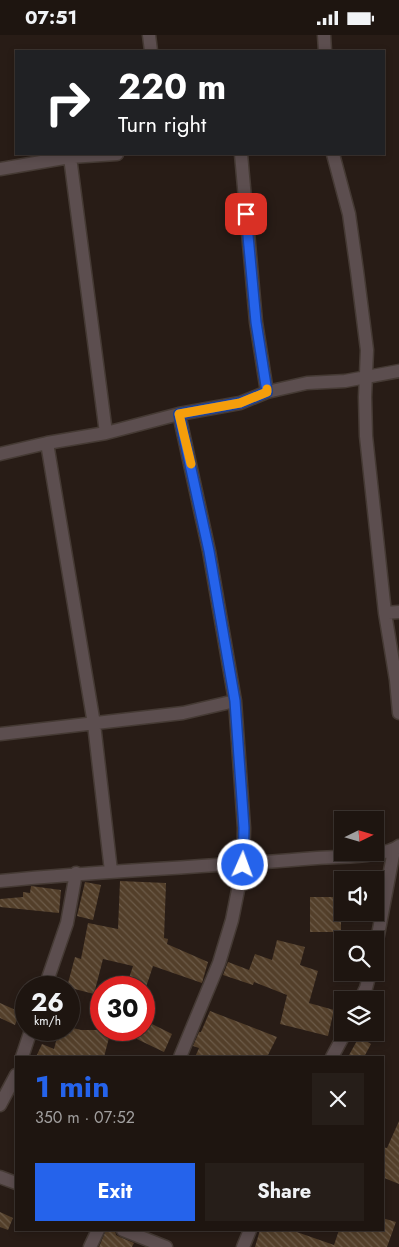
<!DOCTYPE html>
<html lang="en">
<head>
<meta charset="utf-8">
<style>
  :root { --surface:#1e1510; --page:#261e19; --text:#f1f3f6; --muted:#a19f9f; --line:#3c3430; --accent:#2563eb }
  body { margin:0; font-family:Jost,sans-serif; background:var(--page); color:var(--text); height:100vh; display:flex; flex-direction:column; font-size:19px; white-space:nowrap }
  * { box-sizing:border-box; margin:0 }
  p { font-size:16px; color:var(--muted) }
  .icon { flex:none; width:28px; height:28px; fill:none; stroke:currentColor; stroke-width:2; stroke-linecap:round; stroke-linejoin:round }
  .map { position:relative; flex:1; overflow:hidden }
  .details { position:absolute; left:15px; top:1021px; width:369px; height:175px; display:flex; flex-direction:column; background:var(--surface); border-radius:0px; box-shadow:0 2px 8px #0003,0 0 0 1px var(--line) }
  .details>* { flex:none }
  .hud { position:absolute; left:15px; top:15px; width:370px; height:105px; border-radius:0px; box-shadow:0 2px 8px #0003,0 0 0 1px var(--line); background:#202124; color:#fff; overflow:hidden }
  .needle { width:32px; rotate:85deg }
  .controls { position:absolute; left:334px; top:776px; display:grid; gap:10px }
  .controls a { display:grid; place-items:center; width:50px; height:50px; border-radius:0px; background:var(--surface); box-shadow:0 2px 8px #0003,0 0 0 1px var(--line); font-size:25px }
  .speed { position:absolute; left:15px; top:941px; display:flex; gap:10px; font-size:25px; font-weight:700; text-align:center }
  .speed>* { display:grid; place-content:center; width:65px; height:65px; border-radius:50%; background:var(--surface); box-shadow:0 2px 8px #0003,0 0 0 1px var(--line); line-height:1 }
  .speed small { font-size:12px; font-weight:400 }
  .speed .limit { border:8px solid #d22; background:#fff; color:#111 }
  .pin { position:absolute; display:grid; place-items:center; width:42px; height:42px; color:#fff; margin:-21px; border-radius:10px; box-shadow:0 2px 8px #0006 }
  .me { position:absolute; width:55px; margin:-28px; rotate:2deg; stroke-linejoin:round; filter:drop-shadow(0 0 4px #0008) }
  .turn { display:flex; align-items:center; gap:18px; height:105px; padding:0 20px; font-size:22px }
  .turn .icon { width:65px; height:65px; stroke-width:2.5 }
  .turn b { display:block; font-size:35px; line-height:42px }
  .round { display:grid; place-items:center; flex:none; width:52px; height:52px; border-radius:0px; background:var(--page) }
  .head { display:flex; align-items:center; justify-content:space-between; height:85px; padding:0 20px }
  h1 { font-size:30px; font-weight:700; line-height:38px; color:var(--accent) }
  .action { display:flex; gap:10px; margin-top:auto; padding:10px 20px }
  .action a { flex:1; height:58px; border-radius:0px; background:var(--accent); color:#fff; font-size:20px; font-weight:700; line-height:58px; text-align:center }
  .action a+a { background:var(--page); color:var(--text) }
  .status { display:flex; justify-content:space-between; align-items:center; height:35px; padding:0 25px; background:var(--surface); direction:ltr }
  .status svg { height:14px; fill:currentColor }
  .map>svg:first-child { display:block }
  .building { fill:url(#building-back-hatch) }
  .lines { fill:none; stroke-linecap:round; stroke-linejoin:round }
  .minor-casing { stroke:#453a34; stroke-width:15 }
  .minor { stroke:#5c4e4f; stroke-width:12 }
  .route-casing { stroke:#184099; stroke-width:12 }
  .route { stroke:#2563eb; stroke-width:9 }
  .slow { stroke:#f59e0b; stroke-width:9 }
</style>
</head>
<body>
<div class="status"><b>07:51</b><svg viewBox="0 0 49 12"><path d="M0 12V9h3v3zM5 12V6h3v6zM10 12V3h3v9zM15 12V0h3v12zM26 1h20v11H26zM47 4h2v5h-2z"/></svg></div>
<div class="map">
<svg width="399" height="1212" viewBox="0 0 399 1212">
  <defs>
    <pattern id="building-back-hatch" width="6" height="6" patternUnits="userSpaceOnUse" patternTransform="scale(1.25)"><rect width="6" height="6" fill="#533f2a"/><path d="M-1 5l2 2M0 0l6 6M5-1l2 2" fill="none" stroke="#6c5b49"/></pattern>
  </defs>
  <rect width="100%" height="100%" fill="#281c16"/>
  <path class="building" d="M 120,846 L 166,848 L 164,903 L 168,904 L 167,909 L 208,927 L 202,948 L 153,931 L 146,952 L 126,952 L 133,931 L 103,924 L 94,959 L 67,952 L 75,922 L 81,924 L 88,888 L 118,894 Z
    M 85,847 L 101,850 L 93,885 L 77,881 Z
    M 31,851 L 61,855 L 59,878 L 0,872 L 0,864 L 23,862 L 23,857 L 30,858 Z
    M 310,862 L 341,862 L 341,897 L 310,897 Z
    M 277,905 L 305,912 L 300,930 L 318,936 L 309,968 L 334,975 L 328,1001 L 280,989 L 287,960 L 254,947 L 253,950 L 223,940 L 228,927 L 249,935 L 255,919 L 272,925 Z
    M 0,968 L 20,977 L 15,990 L 0,983 Z
    M 210,976 L 277,1002 L 267,1022 L 195,1022 L 199,1013 L 193,1011 L 199,997 L 201,997 Z
    M 144,985 L 172,999 L 164,1017 L 118,995 L 144,995 Z
    M 69,992 L 81,995 L 111,995 L 104,1022 L 36,1022 L 42,1009 L 54,1014 L 59,995 L 69,995 Z
    M 359,1002 L 371,1009 L 364,1022 L 348,1022 Z
    M 399,1086 L 399,1149 L 382,1142 L 382,1112 L 387,1113 Z
    M 0,1177 L 13,1183 L 8,1195 L 0,1192 Z
    M 382,1183 L 396,1187 L 387,1212 L 255,1212 L 260,1195 L 291,1195 L 334,1210 L 339,1195 L 382,1195 Z
    M 106,1195 L 115,1195 L 116,1200 L 120,1202 L 134,1208 L 132,1212 L 99,1212 Z"/>
  <g class="lines">
    <defs>
      <path id="minor" d="M 149,0 L 151,16
        M 324,0 L 325,16
        M 241,119 L 256,287 L 267,357
        M 333,119 L 349,179 L 357,236 L 367,315 L 365,362 L 366,401 L 385,578 L 396,645 L 399,678
        M 70,122 L 106,398
        M 0,134 L 70,122 L 117,119
        M 179,379 L 209,516 L 235,666 L 244,793 L 243,830 L 232,885 L 219,928 L 180,1022
        M 47,408 L 94,689 L 111,836
        M 0,419 L 47,408 L 106,398 L 179,379 L 240,368 L 267,357 L 307,348 L 345,346 L 399,336
        M 385,578 L 399,577
        M 0,699 L 183,678 L 235,666
        M 0,846 C 106,835 212,832 317,823 C 337,822 384,822 399,811
        M 375,916 L 394,815
        M 45,952 L 67,888 L 76,838
        M 360,965 L 366,953 L 370,938
        M 22,1022 L 31,995
        M 332,1022 L 345,998
        M 0,1070 L 16,1040
        M 0,1142 L 16,1148
        M 123,1195 L 166,1212
        M 90,1212 L 98,1195
        M 243,1212 L 250,1195"/>
    </defs>
    <use href="#minor" class="minor-casing"/>
    <use href="#minor" class="minor"/>
  </g>
  <g class="lines">
    <defs>
      <path id="route" d="M 243,830 L 244,793 L 235,666 L 209,516 L 179,379 L 240,368 L 267,357 L 256,287 L 246,179"/>
    </defs>
    <use href="#route" class="route-casing"/>
    <use href="#route" class="route"/>
    <path class="slow" d="M 191,429 L 179,379 L 240,368 L 267,357 L 267,354"/>
  </g>
</svg>
<div class="controls">
<a><svg class="needle" viewBox="-14 -14 28 28"><path d="M0-13l5 13h-10z" fill="#e53935"/><path d="M0 13l5-13h-10z" fill="#a19f9f"/></svg></a>
<a><svg class="icon" aria-label="sound" viewBox="0 0 24 24"><path d="M4 9h4l5-4v14l-5-4H4zM17 9q2 3 0 6"/></svg></a>
<a><svg class="icon" aria-label="search" viewBox="0 0 24 24"><circle cx="10" cy="10" r="6"/><path d="M15 15l6 6"/></svg></a>
<a><svg class="icon" aria-label="layers" viewBox="0 0 24 24"><path d="M12 4l9 5-9 5-9-5zM3 14l9 5 9-5"/></svg></a>
</div>
<div class="speed"><div>26<small>km/h</small></div><div class="limit">30</div></div>
<div class="pin" style="left:246px;top:179px;background:#d93025"><svg class="icon" aria-label="arrive" viewBox="0 0 24 24"><path d="M6 21V4h12l-3 4 3 4H6"/></svg></div>
<svg class="me" style="left:243px;top:830px" viewBox="-20 -20 40 40"><circle r="17" fill="#2563eb" stroke="#fff" stroke-width="3"/><path d="M0-11L8 9 0 5-8 9z" fill="#fff"/></svg>
<div class="hud">
<div class="turn"><svg class="icon" aria-label="right" viewBox="0 0 24 24"><path d="M7 20v-9h11M14 6l5 5-5 5"/></svg><div><b>220 m</b>Turn right</div></div>
</div>
<section class="details">
<div class="head"><div><h1>1 min</h1><p>350 m · 07:52</p></div><a class="round"><svg class="icon" aria-label="close" viewBox="0 0 24 24"><path d="M6 6l12 12M18 6L6 18"/></svg></a></div>
<div class="action"><a>Exit</a><a>Share</a></div>
</section>
</div>
</body>
</html>
